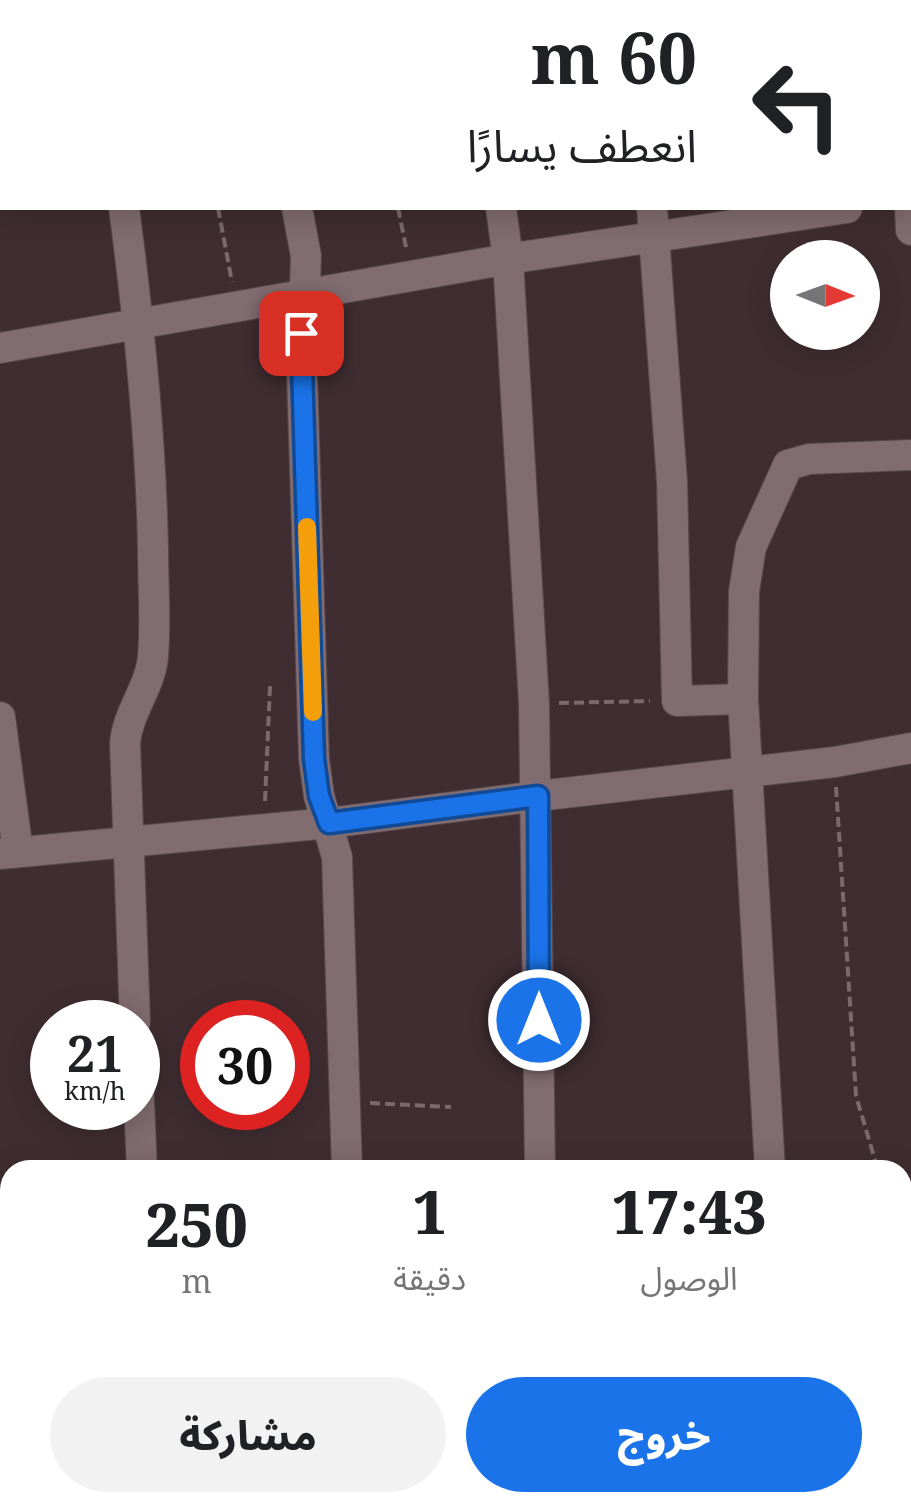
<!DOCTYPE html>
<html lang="ar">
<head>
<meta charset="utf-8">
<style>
  :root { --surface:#fff; --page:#f2f2f2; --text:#202124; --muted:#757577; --accent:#1a73e8 }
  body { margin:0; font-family:"Noto Serif","Noto Sans Arabic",serif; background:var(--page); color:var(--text); direction:rtl; height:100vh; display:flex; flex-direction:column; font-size:38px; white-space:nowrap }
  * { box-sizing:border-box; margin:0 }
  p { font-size:32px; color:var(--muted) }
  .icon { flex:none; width:55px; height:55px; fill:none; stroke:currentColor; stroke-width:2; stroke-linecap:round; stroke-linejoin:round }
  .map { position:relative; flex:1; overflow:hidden; direction:ltr }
  .sheet { position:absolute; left:0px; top:1160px; width:912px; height:352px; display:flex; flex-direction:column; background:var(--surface); border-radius:30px 30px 0 0; box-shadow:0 5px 25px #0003; direction:rtl }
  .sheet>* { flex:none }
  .guide { position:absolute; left:0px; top:0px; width:912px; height:210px; box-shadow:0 5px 25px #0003; direction:rtl; background:#fff; color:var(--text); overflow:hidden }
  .needle { width:65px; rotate:91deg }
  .buttons { position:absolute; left:770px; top:240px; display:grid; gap:20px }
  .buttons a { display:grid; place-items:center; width:110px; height:110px; border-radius:50%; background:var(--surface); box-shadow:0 5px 25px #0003; font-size:50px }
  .speed { position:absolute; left:30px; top:1000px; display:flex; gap:20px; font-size:50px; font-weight:700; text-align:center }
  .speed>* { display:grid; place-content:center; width:130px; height:130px; border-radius:50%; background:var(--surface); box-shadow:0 5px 25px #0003; line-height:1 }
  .speed small { font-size:25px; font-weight:400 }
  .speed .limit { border:15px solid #d22; background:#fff; color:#111 }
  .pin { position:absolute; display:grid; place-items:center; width:85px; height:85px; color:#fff; margin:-42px; border-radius:20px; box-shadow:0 5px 15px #0006 }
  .me { position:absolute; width:110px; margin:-55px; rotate:0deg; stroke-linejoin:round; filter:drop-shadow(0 0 8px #0008) }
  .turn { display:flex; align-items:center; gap:35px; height:210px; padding:0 50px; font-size:45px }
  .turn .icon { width:130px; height:130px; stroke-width:2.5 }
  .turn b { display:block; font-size:70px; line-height:85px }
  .eta { display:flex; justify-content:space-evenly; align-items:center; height:170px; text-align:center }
  .eta b { font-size:60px; font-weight:800; line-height:70px }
  .button { display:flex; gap:20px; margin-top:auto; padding:20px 50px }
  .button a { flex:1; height:115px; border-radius:60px; background:var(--accent); color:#fff; font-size:40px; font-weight:800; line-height:115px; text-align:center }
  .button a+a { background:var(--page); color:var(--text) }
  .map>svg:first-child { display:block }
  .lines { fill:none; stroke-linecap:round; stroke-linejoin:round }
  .minor-casing { stroke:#58494d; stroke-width:32 }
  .path { stroke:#7a6a6d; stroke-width:4; stroke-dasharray:10 5; stroke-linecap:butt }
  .minor { stroke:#816c70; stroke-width:30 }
  .route-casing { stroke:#114b97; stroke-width:25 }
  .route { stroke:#1a73e8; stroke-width:18 }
  .slow { stroke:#f59e0b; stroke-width:18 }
</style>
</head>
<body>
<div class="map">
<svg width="911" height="1512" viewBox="0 0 911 1512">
  <rect width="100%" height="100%" fill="#3f2d31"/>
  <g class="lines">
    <defs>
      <path id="minor" d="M 76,0 L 76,2
        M 249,0 L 250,2
        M 477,0 L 477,2
        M 634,0 L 634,2
        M 866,2 L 890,0
        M 124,208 C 139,321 151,435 153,550 C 153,585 156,621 153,657 C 150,688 128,711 125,743 L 135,1022
        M 297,208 L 306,256 L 302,374 L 314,759 L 319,796 L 337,857 L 347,1170
        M 501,208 L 508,259 L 534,704 L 540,1170
        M 652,208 L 672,481 L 677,701 L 743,699
        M 910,208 L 911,230
        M 0,348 L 508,259 L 847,208
        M 0,717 L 18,852
        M 0,854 L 329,823 L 538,796 L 835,762 L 911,748
        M 138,1079 L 142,1170
        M 770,1170 L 743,699 L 744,591 L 751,547 L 788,465 L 809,459 L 911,455
        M 902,1398 L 911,1397
        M 181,1502 L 181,1512
        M 356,1502 L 356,1512
        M 550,1502 L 550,1512
        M 770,1502 L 771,1512
        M 0,1503 L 10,1502"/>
    </defs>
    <use href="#minor" class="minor-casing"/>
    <path class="path" d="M 175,0 L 175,2
      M 218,208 L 232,282
      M 398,208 L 407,252
      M 559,703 L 650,701
      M 836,787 L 856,1096 L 878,1170
      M 265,801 L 270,686
      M 370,1103 L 451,1107
      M 0,1295 L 10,1295
      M 467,1502 L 467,1512
      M 689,1502 L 690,1512"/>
    <use href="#minor" class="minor"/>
  </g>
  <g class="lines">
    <defs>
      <path id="route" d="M 301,333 L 314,759 L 319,796 L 329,823 L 538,796 L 539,1020"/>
    </defs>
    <use href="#route" class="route-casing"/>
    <use href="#route" class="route"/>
    <path class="slow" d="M 307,527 L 313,712"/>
  </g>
</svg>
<div class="buttons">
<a><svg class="needle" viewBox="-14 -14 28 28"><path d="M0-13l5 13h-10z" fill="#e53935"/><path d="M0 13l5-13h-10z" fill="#757577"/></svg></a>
</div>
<div class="speed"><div>21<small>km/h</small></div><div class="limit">30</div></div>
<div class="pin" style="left:301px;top:333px;background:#d93025"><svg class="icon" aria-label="arrive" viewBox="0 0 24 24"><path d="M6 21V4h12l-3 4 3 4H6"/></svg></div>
<svg class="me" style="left:539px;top:1020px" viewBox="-20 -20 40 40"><circle r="17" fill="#1a73e8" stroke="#fff" stroke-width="3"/><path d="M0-11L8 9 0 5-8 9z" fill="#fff"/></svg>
<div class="guide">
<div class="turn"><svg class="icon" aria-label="left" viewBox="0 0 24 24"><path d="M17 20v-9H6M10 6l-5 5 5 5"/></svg><div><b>60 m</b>انعطف يسارًا</div></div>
</div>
<section class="sheet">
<div class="eta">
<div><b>17:43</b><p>الوصول</p></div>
<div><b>1</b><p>دقيقة</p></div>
<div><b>250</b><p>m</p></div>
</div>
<div class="button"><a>خروج</a><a>مشاركة</a></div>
</section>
</div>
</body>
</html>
